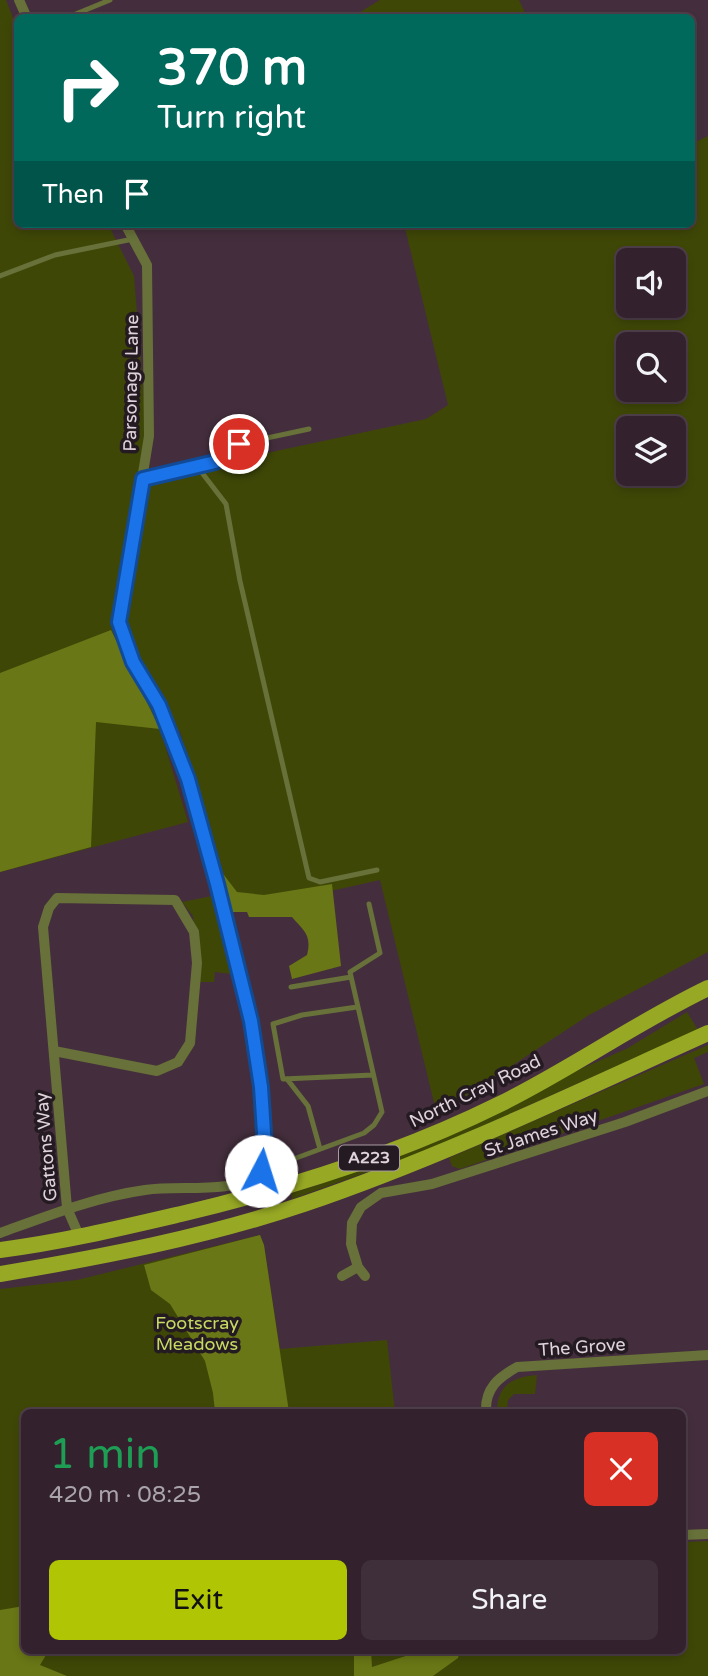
<!DOCTYPE html>
<html lang="en">
<head>
<meta charset="utf-8">
<style>
  :root { --surface:#33222e; --page:#3e2f3a; --text:#f1f3f6; --muted:#a9a4aa; --line:#4e3f4a; --accent:#b0c503 }
  body { margin:0; font-family:"Varela Round",sans-serif; background:var(--page); color:var(--text); height:100vh; display:flex; flex-direction:column; font-size:26px; white-space:nowrap }
  * { box-sizing:border-box; margin:0 }
  p { font-size:23px; color:var(--muted) }
  .icon { flex:none; width:38px; height:38px; fill:none; stroke:currentColor; stroke-width:2; stroke-linecap:round; stroke-linejoin:round }
  .map { position:relative; flex:1; overflow:hidden }
  .panel { position:absolute; left:21px; top:1409px; width:665px; height:245px; display:flex; flex-direction:column; background:var(--surface); border-radius:10px; box-shadow:0 4px 10px #0003,0 0 0 2px var(--line) }
  .panel>* { flex:none }
  .banner { position:absolute; left:14px; top:14px; width:681px; height:214px; border-radius:10px; box-shadow:0 4px 10px #0003,0 0 0 2px var(--line); background:#00695c; color:#fff; overflow:hidden }
  .fabs { position:absolute; left:616px; top:248px; display:grid; gap:14px }
  .fabs a { display:grid; place-items:center; width:70px; height:70px; border-radius:10px; background:var(--surface); box-shadow:0 4px 10px #0003,0 0 0 2px var(--line); font-size:35px }
  .pin { position:absolute; display:grid; place-items:center; width:60px; height:60px; color:#fff; margin:-30px; border:4px solid #fff; border-radius:50%; box-shadow:0 2px 7px #0007 }
  .me { position:absolute; width:77px; margin:-38px; rotate:5deg; stroke-linejoin:round; filter:drop-shadow(0 0 5px #0008) }
  .turn { display:flex; align-items:center; gap:24px; height:147px; padding:0 28px; font-size:32px }
  .turn .icon { width:91px; height:91px; stroke-width:2.5 }
  .turn b { display:block; font-size:49px; line-height:60px }
  .then { display:flex; align-items:center; height:66px; padding:0 28px; background:#0003; gap:14px; font-size:26px }
  .round { display:grid; place-items:center; flex:none; width:74px; height:74px; border-radius:10px; background:var(--page) }
  .headline { display:flex; align-items:center; justify-content:space-between; height:119px; padding:0 28px }
  h1 { font-size:42px; font-weight:600; line-height:52px; color:#1e9e55 }
  .button { display:flex; gap:14px; margin-top:auto; padding:14px 28px }
  .button a { flex:1; height:80px; border-radius:10px; background:var(--accent); color:#111; font-size:28px; font-weight:600; line-height:80px; text-align:center }
  .button a+a { background:var(--page); color:var(--text) }
  .map>svg:first-child { display:block }
  .green { fill:#3f4707; fill-rule:evenodd }
  .forest { fill:#6a7716 }
  .lines { fill:none; stroke-linecap:round; stroke-linejoin:round }
  .lane { stroke:#677139; stroke-width:5 }
  .street { stroke:#677139; stroke-width:10 }
  .primary { stroke:#97a924; stroke-width:16 }
  .route-casing { stroke:#114b97; stroke-width:18 }
  .route { stroke:#1a73e8; stroke-width:12 }
  .labels { text-anchor:middle; dominant-baseline:central; stroke-width:7; stroke-linejoin:round; paint-order:stroke }
  .shield { fill:#241a21; stroke:#a89ba3; stroke-width:2 }
  .shield-label { font-size:16px; font-weight:bold; fill:#e0d2db }
  .street-label { font-size:18px; fill:#e0d2db; stroke:#241a21 }
  .park-label { font-size:18px; fill:#c6da62; stroke:#241a21 }
</style>
</head>
<body>
<div class="map">
<svg width="708" height="1676" viewBox="0 0 708 1676">
  <rect width="100%" height="100%" fill="#442e3d"/>
  <path class="green" d="M 0,0 L 6,0 L 17,28 L 18,224 L 108,224 L 134,276 L 150,478 L 426,419 L 448,405 L 404,224 L 691,224 L 691,144 L 708,136 L 708,952 L 589,1015 L 437,1115 L 380,880 L 308,896 L 226,909 L 180,731 L 160,729 L 188,822 L 0,872 ZM 628,261 L 674,261 L 674,306 L 628,306 ZM 628,345 L 674,345 L 674,390 L 628,390 ZM 628,429 L 674,429 L 674,474 L 628,474 Z
    M 380,0 L 519,0 L 527,17 L 352,17 Z
    M 212,896 L 232,974 L 215,972 L 214,982 L 198,982 L 193,916 L 182,902 Z
    M 687,1012 L 698,1030 L 426,1151 L 292,1199 L 291,1193 L 321,1184 L 628,1048 Z
    M 708,1045 L 708,1052 L 694,1058 L 704,1084 L 460,1169 L 452,1166 L 449,1158 Z
    M 260,1235 L 264,1245 L 280,1349 L 387,1340 L 395,1412 L 24,1412 L 24,1650 L 682,1650 L 683,1542 L 708,1541 L 708,1676 L 0,1676 L 0,1289 L 77,1280 Z
    M 537,1375 L 535,1394 L 514,1394 L 508,1400 L 507,1410 L 497,1410 C 498,1384 514,1377 537,1375 Z"/>
  <path class="forest" d="M 111,630 L 160,729 L 96,722 L 91,847 L 0,872 L 0,673 Z
    M 214,862 L 237,892 L 264,895 L 332,884 L 341,966 L 292,979 L 289,966 L 307,955 C 312,935 304,931 292,917 L 249,917 L 247,912 L 226,912 Z
    M 260,1235 L 264,1245 L 289,1412 L 215,1412 L 213,1393 L 205,1361 L 170,1304 L 151,1290 L 144,1265 Z
    M 24,1606 L 24,1650 L 49,1650 L 40,1665 L 67,1676 L 0,1676 L 0,1610 Z
    M 354,1650 L 371,1650 L 372,1667 L 424,1650 L 460,1650 L 458,1658 L 433,1676 L 354,1676 Z"/>
  <g class="lines">
    <path class="lane" d="M 66,18 L 110,0
      M 0,276 L 55,255 L 133,239
      M 196,465 L 215,462 L 239,444 L 309,429
      M 143,479 L 196,465 L 226,504 L 240,581 L 309,878 L 320,882 L 377,870
      M 291,987 L 351,977
      M 357,1007 L 302,1015 L 273,1024 L 283,1079 L 373,1075
      M 287,1079 L 308,1106 L 320,1149
      M 261,1171 L 364,1133 L 374,1125 L 382,1112 L 350,972 L 380,953 L 369,904"/>
    <path class="street" d="M 19,0 L 27,18
      M 54,1051 L 157,1071 L 178,1062 L 190,1043 L 197,963 L 194,932 L 175,900 L 57,898 L 49,908 L 43,927 L 67,1208 L 80,1238
      M 0,1233 C 47,1216 95,1197 145,1190 C 183,1185 228,1194 261,1175 L 265,1148 L 261,1087 L 251,1021 L 217,884 L 188,779 L 159,705 L 133,662 L 119,622 L 149,436 L 147,265 L 125,224
      M 358,1267 L 365,1276
      M 342,1276 L 358,1267 L 351,1244 L 352,1223 L 361,1207 L 381,1193 L 432,1184 L 625,1122 L 708,1091
      M 486,1412 C 485,1388 498,1378 517,1367 L 708,1355
      M 682,1535 L 708,1534"/>
    <path class="primary" d="M 0,1250 C 62,1242 121,1228 181,1214 C 291,1188 399,1154 500,1104 C 571,1069 637,1022 708,988
      M 0,1274 C 102,1257 206,1237 304,1204 C 442,1157 575,1093 708,1033"/>
  </g>
  <g class="lines">
    <defs>
      <path id="route" d="M 239,444 L 215,462 L 143,479 L 119,622 L 133,662 L 159,705 L 188,779 L 217,884 L 251,1021 L 261,1087 L 265,1148 L 261,1171"/>
    </defs>
    <use href="#route" class="route-casing"/>
    <use href="#route" class="route"/>
  </g>
  <g class="labels">
    <rect class="shield" x="339" y="1145.5" width="60" height="25" rx="5"/>
    <g class="shield-label">
      <text x="369" y="1158">A223</text>
    </g>
    <g class="street-label">
      <text transform="translate(131 383) rotate(-89)">Parsonage Lane</text>
      <text transform="translate(475 1091) rotate(-26)">North Cray Road</text>
      <text transform="translate(541 1133) rotate(-18)">St James Way</text>
      <text transform="translate(46 1147) rotate(-95)">Gattons Way</text>
      <text transform="translate(582 1347) rotate(-4)">The Grove</text>
    </g>
    <g class="park-label">
      <text x="197" y="1323">Footscray<tspan x="197" dy="21">Meadows</tspan></text>
    </g>
  </g>
</svg>
<div class="fabs">
<a><svg class="icon" aria-label="sound" viewBox="0 0 24 24"><path d="M4 9h4l5-4v14l-5-4H4zM17 9q2 3 0 6"/></svg></a>
<a><svg class="icon" aria-label="search" viewBox="0 0 24 24"><circle cx="10" cy="10" r="6"/><path d="M15 15l6 6"/></svg></a>
<a><svg class="icon" aria-label="layers" viewBox="0 0 24 24"><path d="M12 4l9 5-9 5-9-5zM3 14l9 5 9-5"/></svg></a>
</div>
<div class="pin" style="left:239px;top:444px;background:#d93025"><svg class="icon" aria-label="arrive" viewBox="0 0 24 24"><path d="M6 21V4h12l-3 4 3 4H6"/></svg></div>
<svg class="me" style="left:261px;top:1171px" viewBox="-20 -20 40 40"><circle r="19" fill="#fff"/><path d="M0-13L10 11 0 6-10 11z" fill="#1a73e8"/></svg>
<div class="banner">
<div class="turn"><svg class="icon" aria-label="right" viewBox="0 0 24 24"><path d="M7 20v-9h11M14 6l5 5-5 5"/></svg><div><b>370 m</b>Turn right</div></div>
<div class="then">Then<svg class="icon" aria-label="arrive" viewBox="0 0 24 24"><path d="M6 21V4h12l-3 4 3 4H6"/></svg></div>
</div>
<section class="panel">
<div class="headline"><div><h1>1 min</h1><p>420 m · 08:25</p></div><a class="round" style="background:#d93025;color:#fff"><svg class="icon" aria-label="close" viewBox="0 0 24 24"><path d="M6 6l12 12M18 6L6 18"/></svg></a></div>
<div class="button"><a>Exit</a><a>Share</a></div>
</section>
</div>
</body>
</html>
